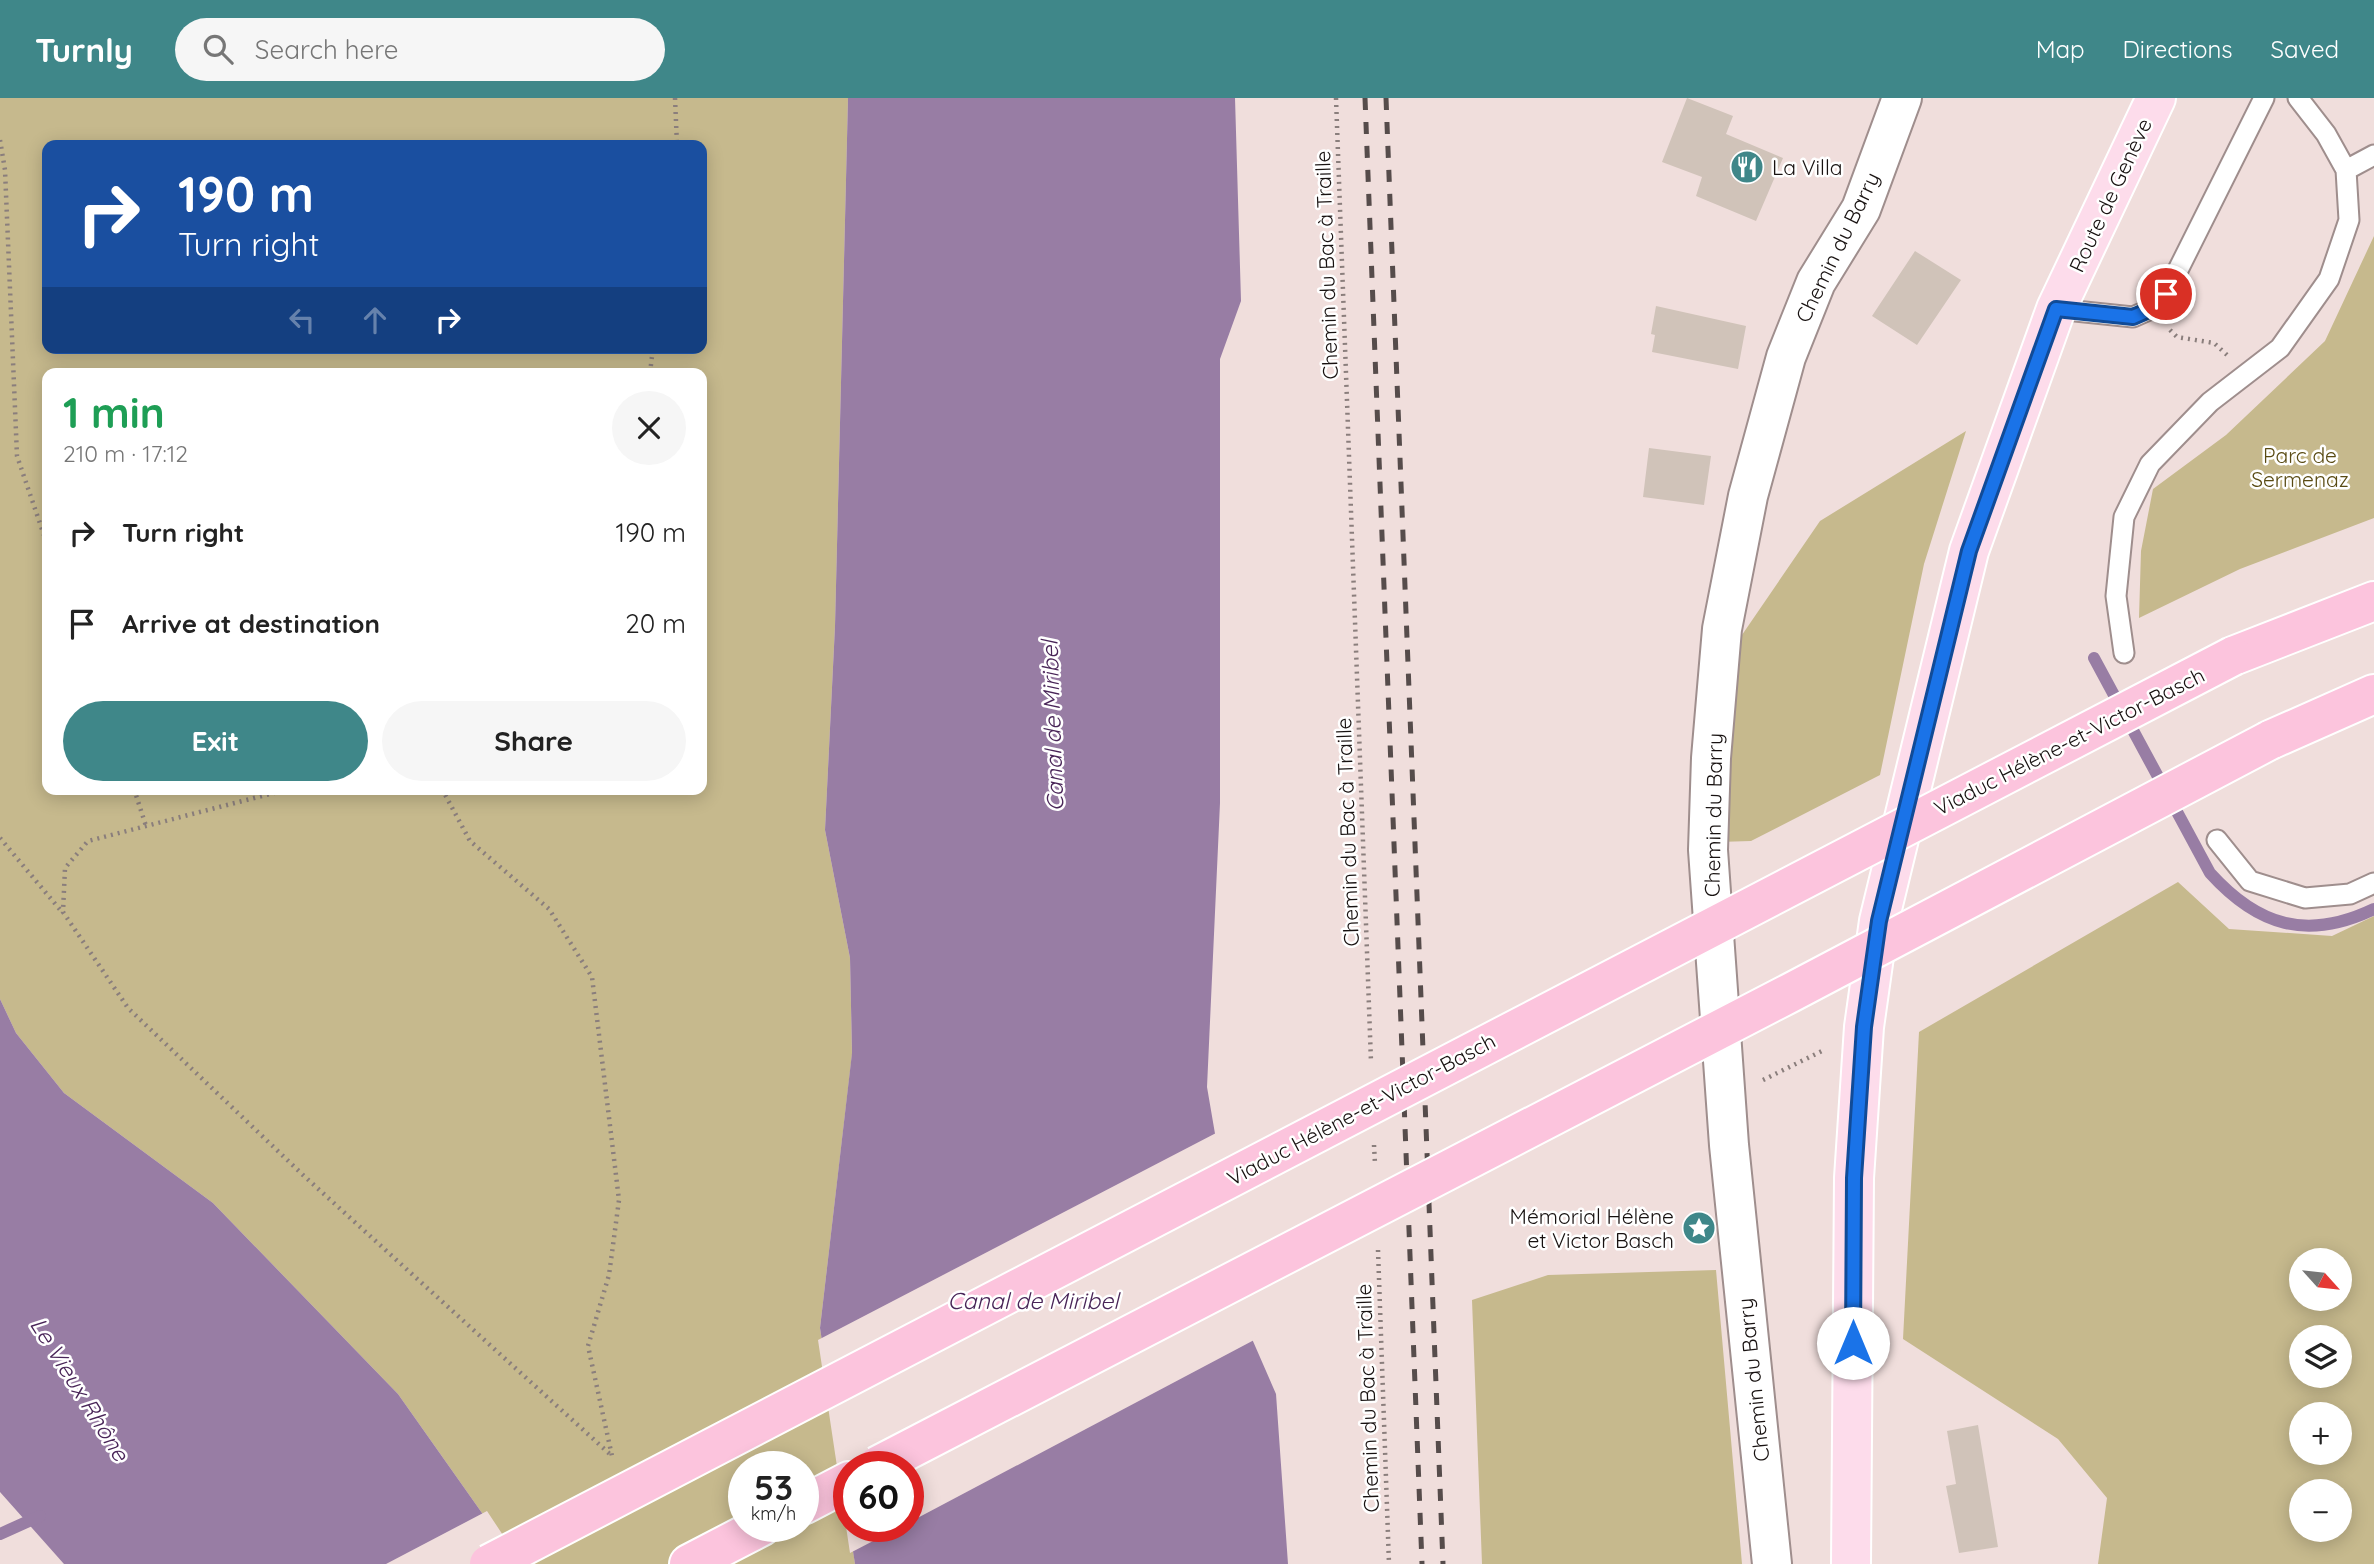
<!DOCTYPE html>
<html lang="en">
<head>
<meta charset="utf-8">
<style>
  :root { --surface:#fff; --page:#f6f6f6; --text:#222; --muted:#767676; --accent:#3f8789 }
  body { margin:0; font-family:Quicksand,sans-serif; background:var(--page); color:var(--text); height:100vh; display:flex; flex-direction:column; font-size:26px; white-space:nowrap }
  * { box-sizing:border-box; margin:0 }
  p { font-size:23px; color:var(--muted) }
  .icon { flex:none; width:38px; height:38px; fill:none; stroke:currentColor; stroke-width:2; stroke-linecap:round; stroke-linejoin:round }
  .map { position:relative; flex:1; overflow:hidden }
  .panel { position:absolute; left:42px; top:270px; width:665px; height:427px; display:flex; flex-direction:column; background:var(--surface); border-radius:14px; box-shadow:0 4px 18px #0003 }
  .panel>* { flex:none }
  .banner { position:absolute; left:42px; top:42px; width:665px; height:214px; border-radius:14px; box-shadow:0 4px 18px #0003; background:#1a4fa0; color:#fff; overflow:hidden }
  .needle { width:46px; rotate:117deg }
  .buttons { position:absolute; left:2289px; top:1150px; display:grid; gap:14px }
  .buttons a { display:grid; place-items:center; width:63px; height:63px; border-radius:50%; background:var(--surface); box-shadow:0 4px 18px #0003; font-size:35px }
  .speed { position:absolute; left:728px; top:1353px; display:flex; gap:14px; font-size:35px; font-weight:700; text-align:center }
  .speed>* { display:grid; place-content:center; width:91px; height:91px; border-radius:50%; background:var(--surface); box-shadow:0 4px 18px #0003; line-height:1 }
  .speed small { font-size:18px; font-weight:400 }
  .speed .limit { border:10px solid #d22; background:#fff; color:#111 }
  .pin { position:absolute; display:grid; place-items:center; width:60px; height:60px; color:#fff; margin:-30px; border:4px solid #fff; border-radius:50%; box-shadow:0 2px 7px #0007 }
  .me { position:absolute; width:77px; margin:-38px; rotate:0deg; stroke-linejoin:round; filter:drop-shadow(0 0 5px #0008) }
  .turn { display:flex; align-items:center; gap:24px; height:147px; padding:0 21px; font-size:32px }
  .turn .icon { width:91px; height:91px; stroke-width:2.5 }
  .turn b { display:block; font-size:49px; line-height:60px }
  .lanes { display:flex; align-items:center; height:66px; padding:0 21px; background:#0003; justify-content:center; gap:35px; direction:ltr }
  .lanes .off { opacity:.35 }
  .round { display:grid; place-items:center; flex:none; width:74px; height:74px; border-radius:37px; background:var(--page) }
  .head { display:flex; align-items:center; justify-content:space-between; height:119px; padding:0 21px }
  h1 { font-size:42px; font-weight:700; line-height:52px; color:#1e9e55 }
  .action { display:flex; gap:14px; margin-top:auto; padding:14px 21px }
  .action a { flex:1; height:80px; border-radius:42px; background:var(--accent); color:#fff; font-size:28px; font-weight:700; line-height:80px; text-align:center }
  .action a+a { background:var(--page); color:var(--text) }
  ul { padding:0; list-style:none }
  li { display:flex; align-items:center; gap:21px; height:91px; padding:0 21px }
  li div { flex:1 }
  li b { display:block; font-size:26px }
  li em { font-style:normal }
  header { display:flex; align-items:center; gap:42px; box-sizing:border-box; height:98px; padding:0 35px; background:var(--accent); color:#fff }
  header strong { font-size:33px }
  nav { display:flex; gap:38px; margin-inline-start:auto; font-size:24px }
  .search { width:490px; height:63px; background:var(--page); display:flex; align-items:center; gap:18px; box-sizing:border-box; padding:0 24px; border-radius:38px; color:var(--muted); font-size:26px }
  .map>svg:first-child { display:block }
  .green { fill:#c6b98d; fill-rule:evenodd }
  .water { fill:#987da4 }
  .pier { fill:#f0dedc }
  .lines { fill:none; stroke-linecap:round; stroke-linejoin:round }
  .stream { stroke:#987da4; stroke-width:12 }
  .building { fill:#d0c3b9 }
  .service-casing { stroke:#9f8e8d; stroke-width:23 }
  .minor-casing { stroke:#9f8e8d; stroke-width:42 }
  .primary-casing { stroke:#fff; stroke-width:42 }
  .motorway-casing { stroke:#fff; stroke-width:42 }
  .path { stroke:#8a7e7c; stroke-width:4.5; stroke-dasharray:2 5; stroke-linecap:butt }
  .service { stroke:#fff; stroke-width:19 }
  .minor { stroke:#fff; stroke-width:38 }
  .primary { stroke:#fddceb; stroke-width:38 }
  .motorway { stroke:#fcc4dd; stroke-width:38 }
  .rail { stroke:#564c4b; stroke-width:5; stroke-dasharray:12 12; stroke-linecap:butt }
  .motorway-bridge-casing { stroke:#fff; stroke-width:42; stroke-linecap:butt }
  .motorway-bridge { stroke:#fcc4dd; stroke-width:38 }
  .route-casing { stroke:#114b97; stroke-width:18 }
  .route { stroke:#1a73e8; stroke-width:12 }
  .labels { text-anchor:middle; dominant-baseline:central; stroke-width:5; stroke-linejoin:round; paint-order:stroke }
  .poi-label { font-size:21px; fill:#171110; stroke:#fff; text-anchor:start }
  .street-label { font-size:21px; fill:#171110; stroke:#fff }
  .park-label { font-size:21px; fill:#594a12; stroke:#fff }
  .water-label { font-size:23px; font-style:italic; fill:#492558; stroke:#fff }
</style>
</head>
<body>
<header>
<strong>Turnly</strong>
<div class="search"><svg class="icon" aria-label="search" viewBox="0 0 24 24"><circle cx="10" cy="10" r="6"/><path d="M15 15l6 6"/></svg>Search here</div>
<nav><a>Map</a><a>Directions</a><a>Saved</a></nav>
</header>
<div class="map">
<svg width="2374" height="1466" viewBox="0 0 2374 1466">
  <rect width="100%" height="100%" fill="#f0dedc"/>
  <path class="green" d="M 0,0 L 848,0 L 835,528 L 825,732 L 850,860 L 852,956 L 820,1230 L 855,1466 L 518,1466 L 398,1296 L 213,1105 L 64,995 L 16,935 L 0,901 ZM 47,47 L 702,47 L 702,250 L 47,250 ZM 47,275 L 702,275 L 702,691 L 47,691 ZM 744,1368 L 803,1368 L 803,1428 L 744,1428 Z
    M 2374,138 L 2374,420 L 2240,471 L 2139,520 L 2141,453 L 2153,391 L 2226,337 L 2325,243 Z
    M 1966,333 L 1924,466 L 1880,677 L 1751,743 L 1718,744 L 1723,619 L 1696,604 L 1820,423 Z
    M 2178,784 L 2229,831 L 2332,838 L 2374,818 L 2374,1466 L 2098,1466 L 2107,1400 L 2058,1341 L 1903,1241 L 1919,934 ZM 2340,1162 L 2340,1200 L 2301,1200 L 2301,1162 ZM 2340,1239 L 2340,1278 L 2301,1278 L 2301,1239 ZM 2340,1316 L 2340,1354 L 2301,1354 L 2301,1316 ZM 2301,1393 L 2340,1393 L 2340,1432 L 2301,1432 Z
    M 1716,1172 L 1742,1466 L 1482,1466 L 1472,1202 L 1548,1177 Z"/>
  <path class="water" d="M 848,0 L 1235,0 L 1241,203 L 1220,261 L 1220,705 L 1207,989 L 1249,1234 L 1276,1296 L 1288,1466 L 855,1466 L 849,1428 L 908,1428 L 908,1368 L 849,1368 L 849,1424 L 820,1230 L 852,955 L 850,860 L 825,732 L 835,528 Z
    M 0,901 L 16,935 L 64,995 L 213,1105 L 398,1296 L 518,1466 L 64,1466 L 0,1394 Z"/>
  <path class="pier" d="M 1218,1034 L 1256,1241 L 908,1425 L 908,1368 L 849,1368 L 849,1428 L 902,1428 L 850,1455 L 818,1242 Z
    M 487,1413 L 522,1466 L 386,1466 Z"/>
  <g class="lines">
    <path class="stream" d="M 2094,560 L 2210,775 C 2258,828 2307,843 2374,811
      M 0,1436 L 40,1418"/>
  </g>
  <path class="building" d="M 1687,0 L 1733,18 L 1726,36 L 1783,60 L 1756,123 L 1696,98 L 1702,79 L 1662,64 Z
    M 1915,153 L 1961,182 L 1917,247 L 1872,218 Z
    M 1656,208 L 1746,228 L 1738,271 L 1652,254 L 1655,237 L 1651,236 Z
    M 1649,350 L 1711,358 L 1704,407 L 1643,399 Z
    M 1978,1327 L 1998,1449 L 1959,1455 L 1946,1388 L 1956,1386 L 1947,1333 Z"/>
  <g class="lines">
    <defs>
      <path id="service" d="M 2346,72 L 2374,57
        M 2056,211 L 2133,219 L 2151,211 L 2166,196 L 2264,0
        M 2124,555 L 2116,498 L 2124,419 L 2150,366 L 2210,304 L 2280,250 L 2329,181 L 2349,122 L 2346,72 L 2326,36 L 2298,0
        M 2217,742 L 2250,783 L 2305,800 L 2350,796 L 2374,785"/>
      <path id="minor" d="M 1772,1466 L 1729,1047 L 1708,752 L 1711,660 L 1722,531 L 1748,398 L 1786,259 L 1816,184 L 1861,111 L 1902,0"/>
      <path id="primary" d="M 1851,1466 L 1854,1080 L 1864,929 L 1879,823 L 1969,453 L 2056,211 L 2156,0"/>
      <path id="motorway" d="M 2233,558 L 2374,503
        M 2270,642 L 2374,596
        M 803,1407 L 849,1383
        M 689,1466 L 762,1428"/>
    </defs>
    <use href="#service" class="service-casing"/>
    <use href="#minor" class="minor-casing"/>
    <use href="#primary" class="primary-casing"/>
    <use href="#motorway" class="motorway-casing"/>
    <path class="path" d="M 675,0 L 677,47
      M 1336,0 L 1371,964
      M 0,42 L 5,72 L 17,358 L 47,446
      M 2170,232 L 2177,239 L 2214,245 L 2227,257
      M 650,275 L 653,250
      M 134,691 L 146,728
      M 289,691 L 88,743 L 65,770 L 63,814 L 128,910 L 303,1077 L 612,1358
      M 442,691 L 470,743 L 549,811 L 592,879 L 619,1102 L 609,1177 L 588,1248 L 612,1358
      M 0,740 L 62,814
      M 1763,982 L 1824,952
      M 1374,1047 L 1375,1066
      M 1378,1152 L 1389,1466"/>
    <use href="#service" class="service"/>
    <use href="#minor" class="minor"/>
    <use href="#primary" class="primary"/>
    <use href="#motorway" class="motorway"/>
    <path class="rail" d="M 1365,0 L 1422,1466
      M 1386,0 L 1443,1466"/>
    <defs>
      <path id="motorway-bridge" d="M 877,1368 L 1790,895 L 2270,642
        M 489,1466 L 2233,558"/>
    </defs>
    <use href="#motorway-bridge" class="motorway-bridge-casing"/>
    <use href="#motorway-bridge" class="motorway-bridge"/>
  </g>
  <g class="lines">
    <defs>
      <path id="route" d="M 1853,1245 L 1854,1080 L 1864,929 L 1879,823 L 1969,453 L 2056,211 L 2133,219 L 2151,211 L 2166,196"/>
    </defs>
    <use href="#route" class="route-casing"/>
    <use href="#route" class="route"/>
  </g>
  <defs>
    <symbol id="restaurant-disc" viewBox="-11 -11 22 22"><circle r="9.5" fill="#3f8789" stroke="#fff"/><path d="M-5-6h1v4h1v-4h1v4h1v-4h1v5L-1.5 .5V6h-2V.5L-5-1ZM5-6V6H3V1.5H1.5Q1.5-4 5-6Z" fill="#fff"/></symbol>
    <symbol id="sight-disc" viewBox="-11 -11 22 22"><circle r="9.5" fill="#3f8789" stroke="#fff"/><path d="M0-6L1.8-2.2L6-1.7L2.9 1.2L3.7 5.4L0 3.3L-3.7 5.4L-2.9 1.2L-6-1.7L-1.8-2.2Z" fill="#fff"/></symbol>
  </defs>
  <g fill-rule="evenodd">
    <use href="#restaurant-disc" x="1728" y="50" width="38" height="38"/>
    <use href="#sight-disc" x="1680" y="1111" width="38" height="38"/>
  </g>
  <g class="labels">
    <g class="poi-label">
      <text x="1772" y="69">La Villa</text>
      <text x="1674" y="1118" text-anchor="end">Mémorial Hélène<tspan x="1674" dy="24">et Victor Basch</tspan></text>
    </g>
    <g class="street-label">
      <text transform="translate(2110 97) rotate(-65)">Route de Genève</text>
      <text transform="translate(1837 149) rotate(-64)">Chemin du Barry</text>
      <text transform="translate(1326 167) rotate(-92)">Chemin du Bac à Traille</text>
      <text transform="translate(2069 643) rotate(-27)">Viaduc Hélène-et-Victor-Basch</text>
      <text transform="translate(1713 717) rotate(-89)">Chemin du Barry</text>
      <text transform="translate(1347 734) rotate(-92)">Chemin du Bac à Traille</text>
      <text transform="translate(1361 1011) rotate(-28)">Viaduc Hélène-et-Victor-Basch</text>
      <text transform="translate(1753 1282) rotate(-96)">Chemin du Barry</text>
      <text transform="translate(1367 1300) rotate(-92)">Chemin du Bac à Traille</text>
    </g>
    <g class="park-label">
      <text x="2300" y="357">Parc de<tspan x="2300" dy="24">Sermenaz</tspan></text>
    </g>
    <g class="water-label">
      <text transform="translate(1052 628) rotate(-92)">Canal de Miribel</text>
      <text x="1033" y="1202">Canal de Miribel</text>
      <text transform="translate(80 1291) rotate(58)">Le Vieux Rhône</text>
    </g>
  </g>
</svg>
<div class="buttons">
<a><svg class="needle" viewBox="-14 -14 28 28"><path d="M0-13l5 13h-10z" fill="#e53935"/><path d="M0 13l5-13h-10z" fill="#767676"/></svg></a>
<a><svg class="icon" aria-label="layers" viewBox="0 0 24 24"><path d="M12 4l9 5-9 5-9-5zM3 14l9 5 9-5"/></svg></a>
<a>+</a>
<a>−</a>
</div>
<div class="speed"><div>53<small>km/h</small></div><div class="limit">60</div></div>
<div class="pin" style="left:2166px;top:196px;background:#d93025"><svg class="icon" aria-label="arrive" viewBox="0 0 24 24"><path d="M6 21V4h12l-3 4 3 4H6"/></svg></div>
<svg class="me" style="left:1853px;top:1245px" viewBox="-20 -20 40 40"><circle r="19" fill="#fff"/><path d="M0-13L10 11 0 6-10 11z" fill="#1a73e8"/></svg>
<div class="banner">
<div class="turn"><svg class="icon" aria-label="right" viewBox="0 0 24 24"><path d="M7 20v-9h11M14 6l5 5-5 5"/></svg><div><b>190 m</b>Turn right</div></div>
<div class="lanes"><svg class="icon off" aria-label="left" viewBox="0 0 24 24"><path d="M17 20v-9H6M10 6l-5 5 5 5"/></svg><svg class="icon off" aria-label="ahead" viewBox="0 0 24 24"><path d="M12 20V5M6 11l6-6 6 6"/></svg><svg class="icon" aria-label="right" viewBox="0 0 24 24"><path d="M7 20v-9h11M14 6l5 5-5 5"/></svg></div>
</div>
<section class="panel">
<div class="head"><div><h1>1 min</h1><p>210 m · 17:12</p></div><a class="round"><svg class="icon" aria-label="close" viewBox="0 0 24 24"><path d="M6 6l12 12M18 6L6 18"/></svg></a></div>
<ul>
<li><svg class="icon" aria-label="right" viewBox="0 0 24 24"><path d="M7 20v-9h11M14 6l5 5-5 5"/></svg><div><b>Turn right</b></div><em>190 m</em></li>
<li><svg class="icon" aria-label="arrive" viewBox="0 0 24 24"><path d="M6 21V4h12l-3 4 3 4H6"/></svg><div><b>Arrive at destination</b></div><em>20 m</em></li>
</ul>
<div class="action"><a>Exit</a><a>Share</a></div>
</section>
</div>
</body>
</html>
